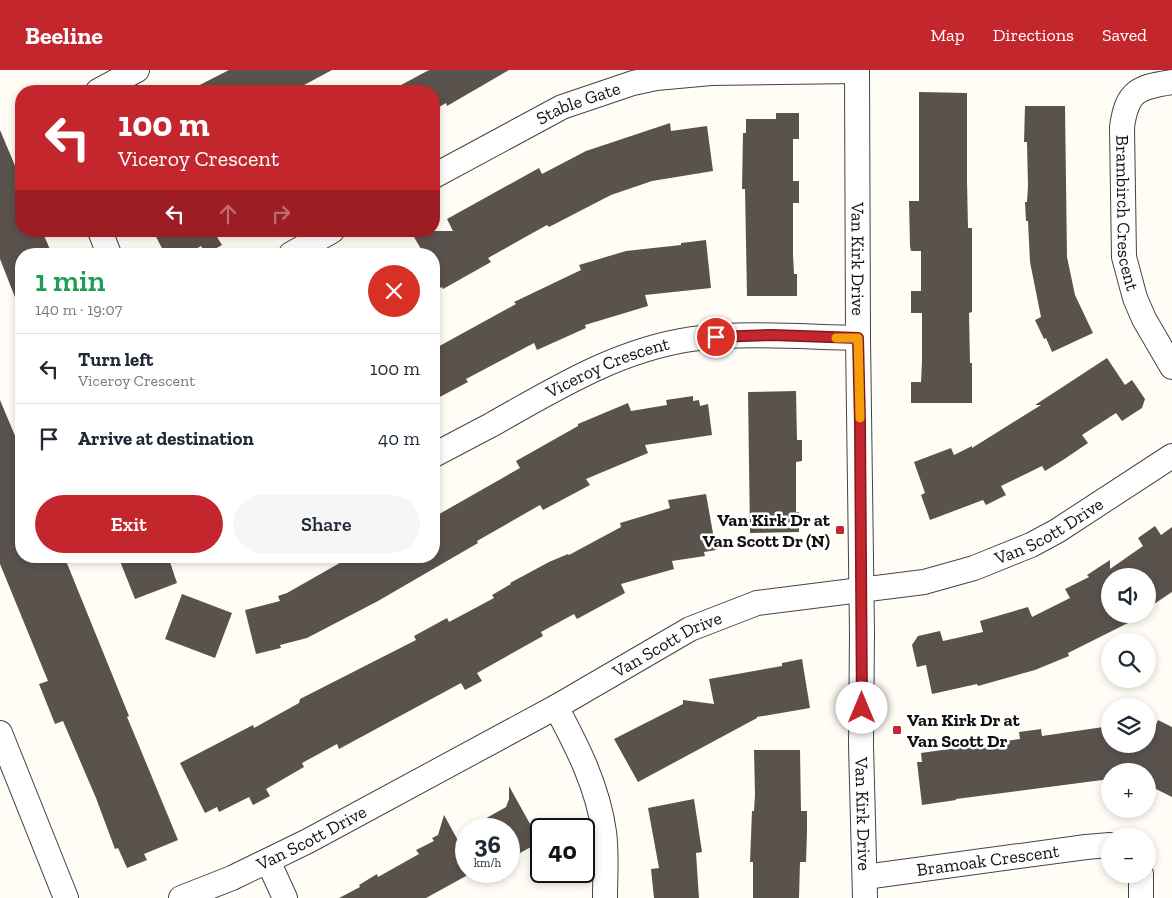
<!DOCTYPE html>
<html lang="en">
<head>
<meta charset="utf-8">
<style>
  :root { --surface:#fff; --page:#f6f6f7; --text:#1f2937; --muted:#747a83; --line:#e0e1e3; --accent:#c4262e }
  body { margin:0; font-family:"Zilla Slab",serif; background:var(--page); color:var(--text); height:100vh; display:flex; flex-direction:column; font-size:19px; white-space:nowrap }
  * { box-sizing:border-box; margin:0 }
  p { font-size:16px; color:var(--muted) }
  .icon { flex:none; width:28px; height:28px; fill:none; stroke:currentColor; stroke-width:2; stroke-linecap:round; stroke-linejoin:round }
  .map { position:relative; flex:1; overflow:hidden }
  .side { position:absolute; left:15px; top:178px; width:425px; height:315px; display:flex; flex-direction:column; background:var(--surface); border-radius:20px; box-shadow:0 2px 8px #0003 }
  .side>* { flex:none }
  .guide { position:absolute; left:15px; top:15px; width:425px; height:152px; border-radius:20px; box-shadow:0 2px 8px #0003; background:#c4262e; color:#fff; overflow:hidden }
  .controls { position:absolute; left:1101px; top:498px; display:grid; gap:10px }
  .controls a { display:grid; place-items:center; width:55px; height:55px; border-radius:50%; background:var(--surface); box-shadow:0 2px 8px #0003; font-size:25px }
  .speed { position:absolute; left:455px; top:748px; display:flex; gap:10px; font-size:25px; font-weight:700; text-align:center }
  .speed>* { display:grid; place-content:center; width:65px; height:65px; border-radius:50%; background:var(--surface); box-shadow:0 2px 8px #0003; line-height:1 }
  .speed small { font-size:12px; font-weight:400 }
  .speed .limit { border:2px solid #111; border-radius:8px; background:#fff; color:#111 }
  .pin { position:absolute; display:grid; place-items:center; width:42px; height:42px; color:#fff; margin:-21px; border:2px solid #fff; border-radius:50%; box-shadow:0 1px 5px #0007 }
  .me { position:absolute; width:55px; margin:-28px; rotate:0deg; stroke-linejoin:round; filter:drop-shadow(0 0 4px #0008) }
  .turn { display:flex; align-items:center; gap:18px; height:105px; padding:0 20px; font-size:22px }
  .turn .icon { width:65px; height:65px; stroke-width:2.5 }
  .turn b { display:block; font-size:35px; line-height:42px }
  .lanes { display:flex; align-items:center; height:48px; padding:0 20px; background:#0003; justify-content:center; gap:25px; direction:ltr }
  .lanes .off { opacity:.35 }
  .round { display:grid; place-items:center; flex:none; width:52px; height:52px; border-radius:26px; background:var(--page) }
  .summary { display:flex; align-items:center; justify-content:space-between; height:85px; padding:0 20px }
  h1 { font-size:30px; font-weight:600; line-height:38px; color:#1e9e55 }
  .action { display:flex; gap:10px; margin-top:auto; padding:10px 20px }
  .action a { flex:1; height:58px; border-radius:30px; background:var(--accent); color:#fff; font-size:20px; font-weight:600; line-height:58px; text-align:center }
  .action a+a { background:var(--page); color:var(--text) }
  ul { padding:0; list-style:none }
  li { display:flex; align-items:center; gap:15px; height:70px; padding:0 20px; border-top:1px solid var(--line) }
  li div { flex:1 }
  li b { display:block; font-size:19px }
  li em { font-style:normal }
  header { display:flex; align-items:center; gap:30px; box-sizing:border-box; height:70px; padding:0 25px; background:var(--accent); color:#fff }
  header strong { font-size:24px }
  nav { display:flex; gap:28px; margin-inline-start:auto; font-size:18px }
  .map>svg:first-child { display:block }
  .building { fill:#5a524d }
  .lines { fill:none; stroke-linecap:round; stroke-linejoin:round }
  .minor-casing { stroke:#444; stroke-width:26 }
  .minor { stroke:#fff; stroke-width:24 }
  .route-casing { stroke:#7f191e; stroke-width:12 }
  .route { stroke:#c4262e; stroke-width:9 }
  .slow { stroke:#f59e0b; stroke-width:9 }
  .poi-dot { fill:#c4262e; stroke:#fff; stroke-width:2 }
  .labels { text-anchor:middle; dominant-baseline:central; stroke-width:5; stroke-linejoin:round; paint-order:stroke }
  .street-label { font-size:18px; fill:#111; stroke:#fff }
  .poi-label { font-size:18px; font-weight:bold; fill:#111; stroke:#fff; text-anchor:end }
</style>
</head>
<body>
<header>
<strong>Beeline</strong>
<nav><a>Map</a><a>Directions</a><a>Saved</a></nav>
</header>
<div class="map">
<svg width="1172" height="828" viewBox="0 0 1172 828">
  <rect width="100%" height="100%" fill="#fffdf5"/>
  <path class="building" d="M 229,0 L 332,0 L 293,21 L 188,21 Z
    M 429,0 L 509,0 L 447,36 L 446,33 L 434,40 L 434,21 L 390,21 Z
    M 919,22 L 967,23 L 967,111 L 968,158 L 972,158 L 972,242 L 969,243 L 970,293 L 972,293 L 972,333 L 911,333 L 911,312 L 921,312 L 922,292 L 922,243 L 911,243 L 911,221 L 921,221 L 921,181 L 911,181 L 910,176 L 909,131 L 919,131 Z
    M 1025,36 L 1065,36 L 1067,187 L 1075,225 L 1093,263 L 1052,282 L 1046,268 L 1044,269 L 1035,250 L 1041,247 L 1030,192 L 1028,151 L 1026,151 L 1025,132 L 1027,132 L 1028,116 L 1027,72 L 1024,72 Z
    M 776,43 L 799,43 L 799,69 L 793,69 L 793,111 L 799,111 L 799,133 L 793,133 L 793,185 L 794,204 L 797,204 L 797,226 L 747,226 L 745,119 L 742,119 L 743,63 L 746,63 L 746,49 L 776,49 Z
    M 670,53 L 671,61 L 707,56 L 713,101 L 652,111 L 611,125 L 549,157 L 547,155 L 488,188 L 491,192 L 443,219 L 442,217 L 434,221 L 434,184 L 424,184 L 414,167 L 424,161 L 453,161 L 447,149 L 539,98 L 542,104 L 586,81 Z
    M 0,60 L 21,110 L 21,161 L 42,161 L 52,184 L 21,184 L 20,240 L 0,189 Z
    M 153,161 L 228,161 L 217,167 L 222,175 L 206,184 L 201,176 L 188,184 L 165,184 Z
    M 706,170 L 711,218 L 645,225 L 648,236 L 585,255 L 586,258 L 537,280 L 534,273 L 466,309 L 468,312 L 434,330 L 434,279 L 516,234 L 514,232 L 581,200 L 579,195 L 626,181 L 681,175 L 681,173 Z
    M 1107,288 L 1125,315 L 1132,310 L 1145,329 L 1142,338 L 1122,351 L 1116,343 L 1082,365 L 1088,373 L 1063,390 L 1045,401 L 1042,396 L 1001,416 L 1006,425 L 986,435 L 983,430 L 930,450 L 921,425 L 925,423 L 914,392 L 951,378 L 954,385 L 972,376 L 972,378 L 1041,335 L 1035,335 Z
    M 796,321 L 797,370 L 802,370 L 802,391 L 796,392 L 796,442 L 799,442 L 799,462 L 750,463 L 748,322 Z
    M 693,326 L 693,331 L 699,330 L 700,336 L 708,334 L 712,365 L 645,375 L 648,383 L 586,409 L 590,415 L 543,440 L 540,435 L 477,471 L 478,473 L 378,531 L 307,568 L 280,575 L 281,578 L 256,584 L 245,540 L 280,531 L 278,526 L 287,523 L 352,486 L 434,486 L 434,447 L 520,398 L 516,391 L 578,356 L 578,354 L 628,333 L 631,341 L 667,335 L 666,330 Z
    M 0,330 L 21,380 L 21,486 L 64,486 L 129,646 L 127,647 L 130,654 L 178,770 L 144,784 L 147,790 L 127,798 L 118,778 L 115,779 L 96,728 L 63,651 L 55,654 L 39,614 L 48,611 L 0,494 Z
    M 706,424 L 716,480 L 704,482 L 705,486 L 672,491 L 674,499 L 621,514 L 625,523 L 577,549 L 574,544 L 541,562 L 543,566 L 477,603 L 482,611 L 465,620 L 461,613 L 339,679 L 337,674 L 302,693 L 304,697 L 266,719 L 270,726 L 253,735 L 249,727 L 219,742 L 217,737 L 205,743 L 180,693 L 253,655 L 254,658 L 299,633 L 300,629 L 416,570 L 414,566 L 447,548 L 449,552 L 494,528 L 492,525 L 511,514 L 510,513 L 549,492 L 568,484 L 569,485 L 621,457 L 620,453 L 670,438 L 668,430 Z
    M 1155,456 L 1161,465 L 1172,457 L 1172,522 L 1148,538 L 1148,506 L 1110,506 L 1110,544 L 1146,544 L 1068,583 L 1069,586 L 1035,600 L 978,616 L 977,614 L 932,624 L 926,595 L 917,597 L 912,575 L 918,566 L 940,561 L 943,571 L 983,562 L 980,551 L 1028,537 L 1032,547 L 1070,528 L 1065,519 L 1089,507 L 1087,505 L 1110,490 L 1110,499 L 1143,476 L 1138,468 Z
    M 118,486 L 168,486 L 177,513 L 135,529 Z
    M 182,524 L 232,543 L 215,588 L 165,569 Z
    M 802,589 L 810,638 L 757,647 L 757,648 L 638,712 L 614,669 L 683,634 L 683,630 L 714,634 L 709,609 L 782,596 L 782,593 Z
    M 1158,650 L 1172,657 L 1172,727 L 1148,715 L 1148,701 L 1110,701 L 1110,709 L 956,729 L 956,730 L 922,735 L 917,692 L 922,692 L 921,683 L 1020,669 L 1019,662 L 1041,659 L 1042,666 L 1110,656 L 1110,674 L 1148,674 Z
    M 754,680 L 800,680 L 801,741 L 807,741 L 807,762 L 806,792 L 800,792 L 799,828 L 753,828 L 753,792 L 750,792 L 752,741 L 754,741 L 755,725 Z
    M 509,716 L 540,772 L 509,789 L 509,759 L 467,759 L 506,737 L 509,729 Z
    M 694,729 L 702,782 L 696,783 L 699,828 L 654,828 L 651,799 L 659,798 L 648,738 Z
    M 444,745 L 466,785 L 466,806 L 426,828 L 339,828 L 360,817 L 359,815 L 377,804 L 378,807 L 419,784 L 416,780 L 434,771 L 432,768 L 438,765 Z"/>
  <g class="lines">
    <defs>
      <g id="minor">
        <path id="s1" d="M 857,0 L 858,268 L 862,563 L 861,675 L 865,828"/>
        <path id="s2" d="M 1172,12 C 1138,17 1127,21 1122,57 L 1124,187 L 1135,228 L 1144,249 L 1172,297"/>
        <path d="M 98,21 L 137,0"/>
        <path id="s3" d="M 434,106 L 562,37 L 633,13 L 656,8 L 711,3 L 857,1"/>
        <path d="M 100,161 L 109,184"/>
        <path d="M 291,184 L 332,161"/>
        <path id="s4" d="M 434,385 C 453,375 472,365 491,355 C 555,319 617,280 692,269 C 747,262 803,267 858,268"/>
        <path d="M 556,637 C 577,676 598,717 604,762 C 607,784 605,806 605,828"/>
        <path d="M 0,663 L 66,828"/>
        <path d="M 268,791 L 285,828"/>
        <path d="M 1141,804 L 1141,828"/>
        <path id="s5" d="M 865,807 L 1086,777 L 1110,775"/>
        <path id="s6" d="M 181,828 L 232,808 L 308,771 L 556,637 L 690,559 L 757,533 L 924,512 L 974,498 L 1031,475 L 1057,461 L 1172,386"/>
      </g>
    </defs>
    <use href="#minor" class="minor-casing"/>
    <use href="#minor" class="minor"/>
  </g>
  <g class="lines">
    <defs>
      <path id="route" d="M 716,267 L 772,265 L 858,268 L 860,352 L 862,638"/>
    </defs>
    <use href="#route" class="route-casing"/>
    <use href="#route" class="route"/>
    <path class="slow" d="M 836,268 L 858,268 L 860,348"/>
  </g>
  <g class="poi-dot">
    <rect x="835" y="455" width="10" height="10" rx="2.5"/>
    <rect x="892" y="655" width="10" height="10" rx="2.5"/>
  </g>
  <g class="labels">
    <g class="street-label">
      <text stroke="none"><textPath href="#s3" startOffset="162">Stable Gate</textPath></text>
      <text stroke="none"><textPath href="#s2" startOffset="162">Brambirch Crescent</textPath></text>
      <text stroke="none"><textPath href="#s1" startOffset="189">Van Kirk Drive</textPath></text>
      <text stroke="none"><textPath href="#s4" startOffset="195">Viceroy Crescent</textPath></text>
      <text stroke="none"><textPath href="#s6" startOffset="952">Van Scott Drive</textPath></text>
      <text stroke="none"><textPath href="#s6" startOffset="549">Van Scott Drive</textPath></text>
      <text stroke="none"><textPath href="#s1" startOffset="744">Van Kirk Drive</textPath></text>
      <text stroke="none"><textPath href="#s6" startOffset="144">Van Scott Drive</textPath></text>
      <text stroke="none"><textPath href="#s5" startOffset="124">Bramoak Crescent</textPath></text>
    </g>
    <g class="poi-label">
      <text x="830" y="450">Van Kirk Dr at<tspan x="830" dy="21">Van Scott Dr (N)</tspan></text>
      <text x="907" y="650" text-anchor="start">Van Kirk Dr at<tspan x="907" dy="21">Van Scott Dr</tspan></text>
    </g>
  </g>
</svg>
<div class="controls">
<a><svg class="icon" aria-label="sound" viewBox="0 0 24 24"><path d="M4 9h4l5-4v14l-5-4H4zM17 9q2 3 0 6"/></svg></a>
<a><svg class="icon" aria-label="search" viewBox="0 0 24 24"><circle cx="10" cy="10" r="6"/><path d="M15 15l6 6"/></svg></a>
<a><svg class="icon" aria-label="layers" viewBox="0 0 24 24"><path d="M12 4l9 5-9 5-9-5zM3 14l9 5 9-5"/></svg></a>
<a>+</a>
<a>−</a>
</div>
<div class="speed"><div>36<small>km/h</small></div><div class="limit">40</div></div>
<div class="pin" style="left:716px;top:267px;background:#d93025"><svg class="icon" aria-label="arrive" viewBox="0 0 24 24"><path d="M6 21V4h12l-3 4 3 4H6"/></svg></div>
<svg class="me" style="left:862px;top:638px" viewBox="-20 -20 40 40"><circle r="19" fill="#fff"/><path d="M0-13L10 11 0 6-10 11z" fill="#c4262e"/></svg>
<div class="guide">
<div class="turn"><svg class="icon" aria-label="left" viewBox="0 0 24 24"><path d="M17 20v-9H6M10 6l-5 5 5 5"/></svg><div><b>100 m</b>Viceroy Crescent</div></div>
<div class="lanes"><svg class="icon" aria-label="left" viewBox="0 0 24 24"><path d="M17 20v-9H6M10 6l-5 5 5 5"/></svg><svg class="icon off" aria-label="ahead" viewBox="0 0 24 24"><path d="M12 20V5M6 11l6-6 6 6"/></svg><svg class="icon off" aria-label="right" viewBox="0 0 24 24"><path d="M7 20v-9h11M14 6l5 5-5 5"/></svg></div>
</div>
<section class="side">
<div class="summary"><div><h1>1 min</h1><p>140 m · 19:07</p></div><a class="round" style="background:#d93025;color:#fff"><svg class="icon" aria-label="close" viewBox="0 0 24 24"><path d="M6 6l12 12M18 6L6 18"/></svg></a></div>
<ul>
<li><svg class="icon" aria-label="left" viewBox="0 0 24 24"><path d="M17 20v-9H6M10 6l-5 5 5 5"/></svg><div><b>Turn left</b><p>Viceroy Crescent</p></div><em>100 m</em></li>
<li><svg class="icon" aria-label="arrive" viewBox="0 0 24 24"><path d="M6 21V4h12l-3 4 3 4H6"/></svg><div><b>Arrive at destination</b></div><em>40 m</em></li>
</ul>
<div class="action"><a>Exit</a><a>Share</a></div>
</section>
</div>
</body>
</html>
